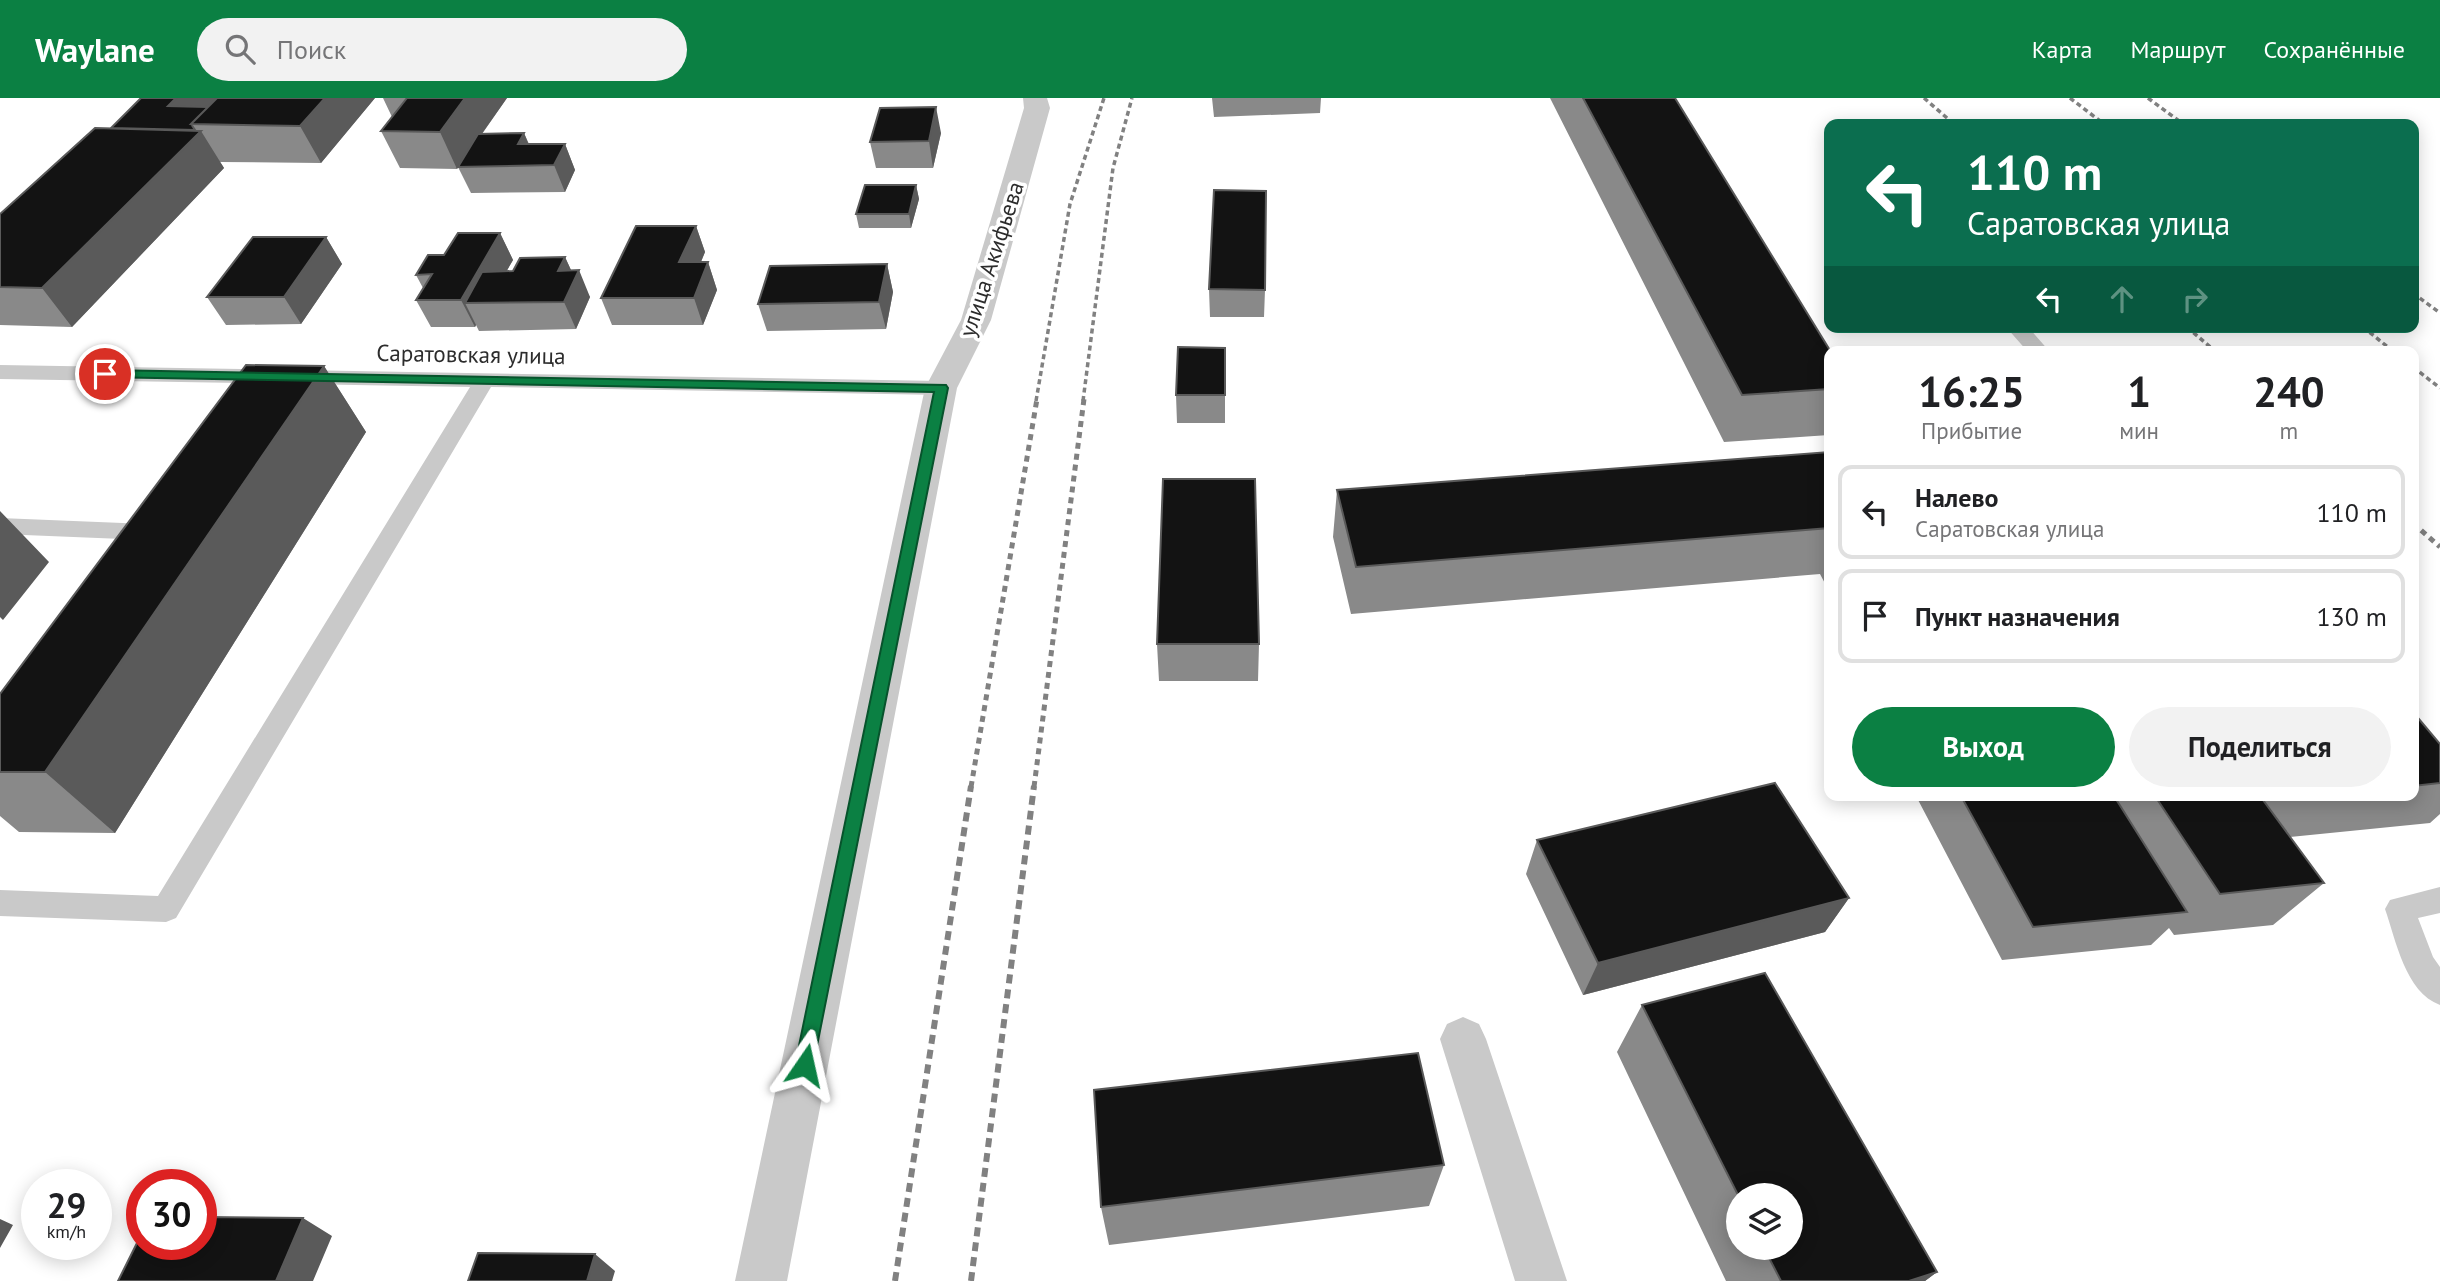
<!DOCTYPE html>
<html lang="ru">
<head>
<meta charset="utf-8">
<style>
  :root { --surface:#fff; --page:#f2f2f2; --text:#202124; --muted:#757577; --line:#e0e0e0; --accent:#0b8043 }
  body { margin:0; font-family:"PT Sans",sans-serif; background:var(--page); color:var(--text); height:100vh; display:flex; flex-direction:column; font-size:26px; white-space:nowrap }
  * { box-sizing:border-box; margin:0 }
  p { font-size:23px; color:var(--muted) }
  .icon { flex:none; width:38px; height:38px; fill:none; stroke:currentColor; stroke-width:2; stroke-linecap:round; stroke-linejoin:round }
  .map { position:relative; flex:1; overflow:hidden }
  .sheet { position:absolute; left:1824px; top:248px; width:595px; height:455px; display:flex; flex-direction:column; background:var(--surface); border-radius:14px; box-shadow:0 4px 18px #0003 }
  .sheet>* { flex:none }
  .guide { position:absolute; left:1824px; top:21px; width:595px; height:214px; border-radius:14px; box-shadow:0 4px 18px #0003; background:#0b6e4f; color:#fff; overflow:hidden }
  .fabs { position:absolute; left:1726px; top:1085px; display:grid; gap:14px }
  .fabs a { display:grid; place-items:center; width:77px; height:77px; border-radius:50%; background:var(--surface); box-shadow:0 4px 18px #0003; font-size:35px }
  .speed { position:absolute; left:21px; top:1071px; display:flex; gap:14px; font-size:35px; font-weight:700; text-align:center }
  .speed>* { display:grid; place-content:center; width:91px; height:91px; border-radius:50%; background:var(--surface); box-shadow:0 4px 18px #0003; line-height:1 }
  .speed small { font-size:18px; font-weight:400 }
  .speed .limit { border:10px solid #d22; background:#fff; color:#111 }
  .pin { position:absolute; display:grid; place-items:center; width:60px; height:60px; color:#fff; margin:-30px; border:4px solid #fff; border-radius:50%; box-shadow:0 2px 7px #0007 }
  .me { position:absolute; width:77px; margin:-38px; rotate:11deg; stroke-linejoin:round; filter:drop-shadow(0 0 5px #0008) }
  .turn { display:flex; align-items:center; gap:24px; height:147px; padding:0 28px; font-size:32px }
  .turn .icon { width:91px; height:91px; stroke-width:2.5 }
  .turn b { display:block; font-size:49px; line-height:60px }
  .lanes { display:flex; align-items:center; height:66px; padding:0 28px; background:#0003; justify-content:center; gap:35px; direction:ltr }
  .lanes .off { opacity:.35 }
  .eta { display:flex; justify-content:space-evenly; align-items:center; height:119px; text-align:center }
  .eta b { font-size:42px; font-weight:600; line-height:49px }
  .action { display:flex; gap:14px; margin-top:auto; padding:14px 28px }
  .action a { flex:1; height:80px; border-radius:42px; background:var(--accent); color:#fff; font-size:28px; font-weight:600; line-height:80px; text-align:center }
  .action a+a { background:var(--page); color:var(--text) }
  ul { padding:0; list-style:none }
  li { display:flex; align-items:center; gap:21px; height:94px; margin:0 14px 10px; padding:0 14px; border:4px solid var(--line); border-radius:14px }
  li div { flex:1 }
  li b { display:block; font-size:26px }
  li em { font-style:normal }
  header { display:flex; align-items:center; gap:42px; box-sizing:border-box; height:98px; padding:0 35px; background:var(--accent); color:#fff }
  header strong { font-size:33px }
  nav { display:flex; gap:38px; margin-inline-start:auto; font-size:24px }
  .search { width:490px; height:63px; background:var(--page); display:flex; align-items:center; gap:18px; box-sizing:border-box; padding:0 24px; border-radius:38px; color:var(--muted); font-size:26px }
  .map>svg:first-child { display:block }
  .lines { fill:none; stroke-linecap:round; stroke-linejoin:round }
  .lane { fill:#c9c9c9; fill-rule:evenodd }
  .street { fill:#c9c9c9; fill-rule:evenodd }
  .rail-far2 { stroke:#818181; stroke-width:3.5; stroke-dasharray:5 3.5; stroke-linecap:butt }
  .rail-far1 { stroke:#818181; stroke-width:5; stroke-dasharray:6 5; stroke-linecap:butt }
  .rail { stroke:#818181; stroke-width:6; stroke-dasharray:9 6; stroke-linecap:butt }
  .wall { fill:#898989; fill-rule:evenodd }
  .shaded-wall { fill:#5a5a5a }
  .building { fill:#131313; stroke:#5a5a5a; stroke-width:2 }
  .route { fill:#0b8043; stroke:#07532c; stroke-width:2 }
  .labels { text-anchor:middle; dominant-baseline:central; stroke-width:7; stroke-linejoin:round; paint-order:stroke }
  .street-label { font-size:23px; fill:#2c2c2c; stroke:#fff }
</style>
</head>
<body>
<header>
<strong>Waylane</strong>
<div class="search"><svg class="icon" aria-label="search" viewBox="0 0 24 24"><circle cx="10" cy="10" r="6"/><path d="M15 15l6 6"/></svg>Поиск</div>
<nav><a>Карта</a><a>Маршрут</a><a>Сохранённые</a></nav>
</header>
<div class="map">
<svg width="2440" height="1183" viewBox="0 0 2440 1183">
  <rect width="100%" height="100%" fill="#fff"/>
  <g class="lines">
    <path class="lane" d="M 2006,229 L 2028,229 L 2050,254 L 2028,254 Z
      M 0,267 L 941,283 L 949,285 L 952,290 L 949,295 L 941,297 L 491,289 L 176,820 L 166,824 L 0,818 L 0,792 L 158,798 L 470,289 L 0,281 Z
      M 0,420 L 147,426 L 155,428 L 159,434 L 155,440 L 147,442 L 0,436 Z
      M 2440,789 L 2440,815 L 2418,820 L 2433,859 L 2440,869 L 2440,907 C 2405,894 2396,842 2385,811 L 2390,802 Z"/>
    <path class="street" d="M 1023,0 L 1047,0 L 1050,10 L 991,222 L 957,290 L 787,1183 L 735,1183 L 925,290 L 961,222 L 1024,10 Z
      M 1463,919 L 1479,926 L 1486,941 L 1567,1183 L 1515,1183 L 1440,941 L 1447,926 Z"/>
    <path class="rail-far2" d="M 1924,0 L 1954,26
      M 2070,0 L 2104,26
      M 2148,0 L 2183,26
      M 2413,195 L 2440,215
      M 2187,229 L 2216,254
      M 2363,229 L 2394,254
      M 2413,269 L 2440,290
      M 1036,303 L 1070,106 L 1104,0
      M 1083,303 L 1113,70 L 1132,0"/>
    <path class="rail-far1" d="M 2413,425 L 2440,449
      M 971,689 L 1037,301
      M 1034,689 L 1084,301"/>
    <path class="rail" d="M 895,1183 L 971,688
      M 971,1183 L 1034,688"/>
  </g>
  <path class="wall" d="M 375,0 L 321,65 L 220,64 L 224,70 L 72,229 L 0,227 L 0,116 L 111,30 Z
    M 383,0 L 507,0 L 482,36 L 524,35 L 529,46 L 565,46 L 575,72 L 565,94 L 471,95 L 458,69 L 457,71 L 400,70 L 381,33 L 392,19 Z
    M 1212,0 L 1321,0 L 1320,15 L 1214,19 Z
    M 1550,0 L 1675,0 L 1829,254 L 1829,337 L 1724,344 Z
    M 941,35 L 933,70 L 876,70 L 870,44 Z
    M 916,87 L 919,101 L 911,130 L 859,130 L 856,116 Z
    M 696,128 L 705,154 L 701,164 L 708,164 L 717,192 L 703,227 L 612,227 L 601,200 Z
    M 500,135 L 513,162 L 506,174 L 513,173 L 565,159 L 571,172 L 590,199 L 576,231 L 479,233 L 476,227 L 475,229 L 431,229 L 416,202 L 423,190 L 416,177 L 444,157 Z
    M 326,139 L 342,166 L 301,226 L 226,227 L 207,199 Z
    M 887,166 L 893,194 L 886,231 L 767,233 L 758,206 Z
    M 1209,191 L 1265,192 L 1264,219 L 1210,219 Z
    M 1225,250 L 1225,325 L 1177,325 L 1176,297 Z
    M 324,268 L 366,334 L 115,735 L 19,734 L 0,718 L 0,596 Z
    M 1829,354 L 1829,493 L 1820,476 L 1351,516 L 1333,439 L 1337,392 Z
    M 1157,546 L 1259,546 L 1258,583 L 1159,583 Z
    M 2413,614 L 2440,646 L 2440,716 L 2430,725 L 2290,739 L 2324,785 L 2273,827 L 2174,837 L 2169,830 L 2151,847 L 2002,862 L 1916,698 L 2413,698 Z
    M 1537,742 L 1849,800 L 1825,834 L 1583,897 L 1526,776 Z
    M 1642,907 L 1937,1174 L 1925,1183 L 1726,1183 L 1617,954 ZM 1738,1097 L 1790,1150 L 1738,1150 Z
    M 1444,1067 L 1429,1108 L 1109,1147 L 1101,1109 Z"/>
  <path class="shaded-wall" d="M 176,0 L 217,0 L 184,35 L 168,8 Z
    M 325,0 L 375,0 L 321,65 L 300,28 Z
    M 465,0 L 507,0 L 457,71 L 440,34 Z
    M 936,9 L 941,35 L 933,70 L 929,43 Z
    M 201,33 L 224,70 L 72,229 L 42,190 Z
    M 524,35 L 535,62 L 518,46 Z
    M 565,46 L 575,72 L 565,94 L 554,67 Z
    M 916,87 L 919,101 L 911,130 L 909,116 Z
    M 696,128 L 705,154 L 689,192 L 679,164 Z
    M 500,135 L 513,162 L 488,205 L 465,205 L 476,227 L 475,229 L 461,202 Z
    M 326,139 L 342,166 L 301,226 L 284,199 Z
    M 565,159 L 575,181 L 579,172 L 590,199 L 576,231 L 564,204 L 558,173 Z
    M 708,164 L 717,192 L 703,227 L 694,200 Z
    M 887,166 L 893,194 L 886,231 L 879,204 Z
    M 324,268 L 366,334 L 115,735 L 45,674 Z
    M 0,413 L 49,464 L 3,522 L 0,519 Z
    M 1849,800 L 1825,834 L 1583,897 L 1598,865 Z
    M 303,1120 L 332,1138 L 313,1183 L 276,1183 Z
    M 0,1121 L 13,1127 L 0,1150 Z
    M 595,1156 L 615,1173 L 612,1183 L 587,1183 Z
    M 1937,1174 L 1925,1183 L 1909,1183 Z"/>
  <path class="building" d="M 141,0 L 176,0 L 168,8 L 208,9 L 191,26 L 195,32 L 111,30 Z
    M 217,0 L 325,0 L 300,28 L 191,26 Z
    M 407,0 L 465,0 L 440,34 L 381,33 Z
    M 1583,0 L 1675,0 L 1831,254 L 1829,254 L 1829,291 L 1742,297 Z
    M 936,9 L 929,43 L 870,44 L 880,10 Z
    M 95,30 L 201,33 L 42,190 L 0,189 L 0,116 Z
    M 524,35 L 518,46 L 565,46 L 554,67 L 458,69 L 478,36 Z
    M 865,87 L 916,87 L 909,116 L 856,116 Z
    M 1214,92 L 1266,93 L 1265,192 L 1209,191 Z
    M 636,128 L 696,128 L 679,164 L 708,164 L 694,200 L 601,200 Z
    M 458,135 L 500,135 L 461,202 L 416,202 L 432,176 L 416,177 L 428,157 L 444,157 Z
    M 253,139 L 326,139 L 284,199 L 207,199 Z
    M 565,159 L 558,173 L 579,172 L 564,204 L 465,205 L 482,174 L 513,173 L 520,160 Z
    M 887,166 L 879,204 L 758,206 L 770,168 Z
    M 1178,249 L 1225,250 L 1225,297 L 1176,297 Z
    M 246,267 L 324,268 L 45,674 L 0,674 L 0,596 Z
    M 1829,354 L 1829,430 L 1356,469 L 1337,392 Z
    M 1163,381 L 1255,381 L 1259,546 L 1157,546 Z
    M 2413,614 L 2440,646 L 2440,685 L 2413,688 Z
    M 1775,685 L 1849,800 L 1598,865 L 1537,742 Z
    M 1961,698 L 2114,698 L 2187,814 L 2033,829 Z
    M 2155,698 L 2260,698 L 2324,785 L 2220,796 Z
    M 1765,875 L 1937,1174 L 1909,1183 L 1781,1183 L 1764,1150 L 1790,1150 L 1790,1097 L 1738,1097 L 1642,907 Z
    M 1418,955 L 1444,1067 L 1101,1109 L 1094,992 Z
    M 201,1119 L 303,1120 L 276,1183 L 118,1183 L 142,1135 L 142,1146 L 201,1146 Z
    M 478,1155 L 595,1156 L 587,1183 L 468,1183 Z"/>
  <path class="route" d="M 105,272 L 946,287 L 948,290 L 812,973 L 805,976 L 798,973 L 795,967 L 934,294 L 100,279 L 100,273 Z"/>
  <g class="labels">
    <g class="street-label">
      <text transform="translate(991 161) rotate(-72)">улица Акифьева</text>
      <text transform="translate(471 256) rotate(1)">Саратовская улица</text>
    </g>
  </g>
</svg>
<div class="fabs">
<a><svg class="icon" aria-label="layers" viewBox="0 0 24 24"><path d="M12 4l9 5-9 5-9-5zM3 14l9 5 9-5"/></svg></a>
</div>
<div class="speed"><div>29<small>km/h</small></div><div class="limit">30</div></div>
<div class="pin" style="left:105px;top:276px;background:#d93025"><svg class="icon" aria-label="arrive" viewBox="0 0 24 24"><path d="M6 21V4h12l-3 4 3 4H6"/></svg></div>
<svg class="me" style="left:805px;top:967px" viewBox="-20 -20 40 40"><path d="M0-17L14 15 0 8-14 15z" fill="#0b8043" stroke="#fff" stroke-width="4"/></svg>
<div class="guide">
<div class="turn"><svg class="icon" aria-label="left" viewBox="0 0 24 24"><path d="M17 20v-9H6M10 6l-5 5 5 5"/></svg><div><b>110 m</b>Саратовская улица</div></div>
<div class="lanes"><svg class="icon" aria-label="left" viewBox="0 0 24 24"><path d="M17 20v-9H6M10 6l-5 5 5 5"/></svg><svg class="icon off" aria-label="ahead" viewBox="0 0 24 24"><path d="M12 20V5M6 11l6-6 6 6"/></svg><svg class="icon off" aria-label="right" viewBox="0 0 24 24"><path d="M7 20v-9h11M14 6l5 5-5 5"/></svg></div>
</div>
<section class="sheet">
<div class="eta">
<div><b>16:25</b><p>Прибытие</p></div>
<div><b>1</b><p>мин</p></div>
<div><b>240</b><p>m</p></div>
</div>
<ul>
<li><svg class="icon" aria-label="left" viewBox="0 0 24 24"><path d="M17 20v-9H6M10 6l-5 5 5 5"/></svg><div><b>Налево</b><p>Саратовская улица</p></div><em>110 m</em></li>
<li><svg class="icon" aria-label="arrive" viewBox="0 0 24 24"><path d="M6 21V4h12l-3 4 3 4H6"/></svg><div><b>Пункт назначения</b></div><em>130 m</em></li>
</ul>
<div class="action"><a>Выход</a><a>Поделиться</a></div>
</section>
</div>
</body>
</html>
